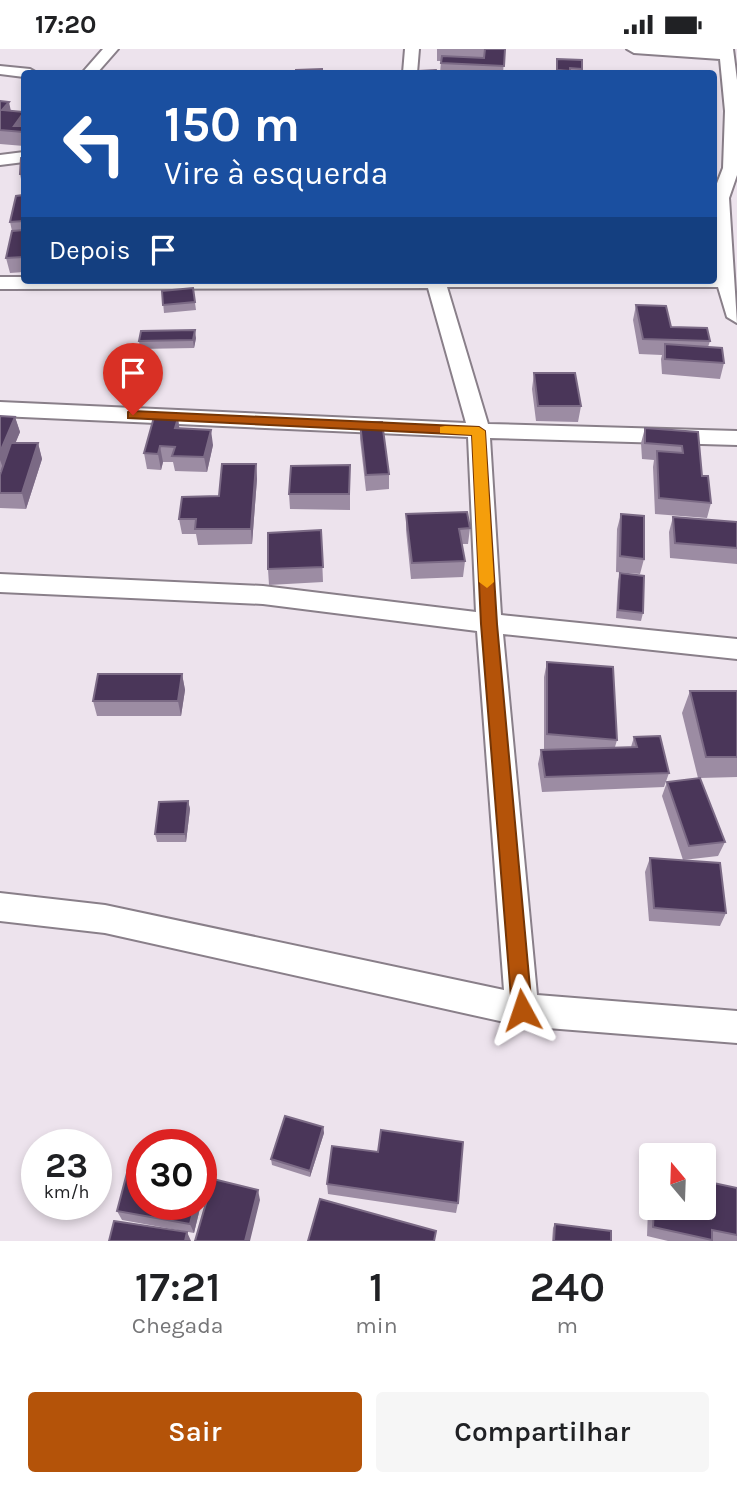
<!DOCTYPE html>
<html lang="pt">
<head>
<meta charset="utf-8">
<style>
  :root { --surface:#fff; --page:#f6f6f6; --text:#202124; --muted:#757577; --accent:#b45309 }
  body { margin:0; font-family:Karla,sans-serif; background:var(--page); color:var(--text); height:100vh; display:flex; flex-direction:column; font-size:26px; white-space:nowrap }
  * { box-sizing:border-box; margin:0 }
  p { font-size:23px; color:var(--muted) }
  .icon { flex:none; width:38px; height:38px; fill:none; stroke:currentColor; stroke-width:2; stroke-linecap:round; stroke-linejoin:round }
  .map { position:relative; height:1192px; overflow:hidden }
  .side { display:flex; flex-direction:column; background:var(--surface); flex:1 }
  .side>* { flex:none }
  .banner { position:absolute; left:21px; top:21px; width:696px; height:214px; border-radius:7px; box-shadow:0 4px 10px #0003; background:#1a4fa0; color:#fff; overflow:hidden }
  .needle { width:46px; rotate:341deg }
  .tools { position:absolute; left:639px; top:1094px; display:grid; gap:14px }
  .tools a { display:grid; place-items:center; width:77px; height:77px; border-radius:7px; background:var(--surface); box-shadow:0 4px 10px #0003; font-size:35px }
  .speed { position:absolute; left:21px; top:1080px; display:flex; gap:14px; font-size:35px; font-weight:700; text-align:center }
  .speed>* { display:grid; place-content:center; width:91px; height:91px; border-radius:50%; background:var(--surface); box-shadow:0 4px 10px #0003; line-height:1 }
  .speed small { font-size:18px; font-weight:400 }
  .speed .limit { border:10px solid #d22; background:#fff; color:#111 }
  .pin { position:absolute; display:grid; place-items:center; width:60px; height:60px; color:#fff; margin:-72px -30px; border-radius:50% 50% 50% 0; rotate:-45deg; box-shadow:0 0 7px #0007 }
  .pin .icon { rotate:45deg }
  .me { position:absolute; width:77px; margin:-38px; rotate:355deg; stroke-linejoin:round; filter:drop-shadow(0 0 5px #0008) }
  .turn { display:flex; align-items:center; gap:24px; height:147px; padding:0 28px; font-size:32px }
  .turn .icon { width:91px; height:91px; stroke-width:2.5 }
  .turn b { display:block; font-size:49px; line-height:60px }
  .then { display:flex; align-items:center; height:66px; padding:0 28px; background:#0003; gap:14px; font-size:26px }
  .eta { display:flex; justify-content:space-evenly; align-items:center; height:119px; text-align:center }
  .eta b { font-size:42px; font-weight:600; line-height:49px }
  .cta { display:flex; gap:14px; margin-top:auto; padding:14px 28px }
  .cta a { flex:1; height:80px; border-radius:7px; background:var(--accent); color:#fff; font-size:28px; font-weight:600; line-height:80px; text-align:center }
  .cta a+a { background:var(--page); color:var(--text) }
  .status { display:flex; justify-content:space-between; align-items:center; height:49px; padding:0 35px; background:var(--surface); direction:ltr }
  .status svg { height:19px; fill:currentColor }
  .map>svg:first-child { display:block }
  .lines { fill:none; stroke-linecap:round; stroke-linejoin:round }
  .minor-casing { stroke:#897f89; stroke-width:4 }
  .minor { fill:#fff; fill-rule:evenodd }
  .wall { fill:#9c8ca3 }
  .shaded-wall { fill:#7b6a85 }
  .building { fill:#4a3659; stroke:#7b6a85; stroke-width:2 }
  .route { fill:#b45309; stroke:#753606; stroke-width:2 }
  .slow { fill:#f59e0b }
</style>
</head>
<body>
<div class="status"><b>17:20</b><svg viewBox="0 0 49 12"><path d="M0 12V9h3v3zM5 12V6h3v6zM10 12V3h3v9zM15 12V0h3v12zM26 1h20v11H26zM47 4h2v5h-2z"/></svg></div>
<div class="map">
<svg width="737" height="1192" viewBox="0 0 737 1192">
  <rect width="100%" height="100%" fill="#ede3ed"/>
  <g class="lines">
    <defs>
      <path id="minor" d="M 103,0 L 118,0 L 97,24 L 82,24 Z
        M 405,0 L 419,0 L 417,24 L 403,24 Z
        M 627,0 L 733,0 L 737,31 L 737,126 L 729,149 L 737,274 L 727,268 L 718,238 L 447,238 L 488,375 L 737,382 L 737,396 L 490,389 L 501,566 L 737,590 L 737,610 L 503,585 L 537,946 L 737,962 L 737,994 L 522,977 L 105,884 L 0,872 L 0,844 L 105,856 L 504,941 L 477,582 L 263,555 L 0,543 L 0,525 L 263,537 L 476,563 L 468,388 L 0,367 L 0,353 L 466,374 L 428,239 L 0,240 L 0,228 L 24,228 L 24,231 L 714,231 L 714,142 L 723,119 L 725,62 L 720,10 L 634,4 Z
        M 0,17 L 30,20 L 37,24 L 24,24 L 24,28 L 0,25 Z
        M 24,103 L 24,113 L 0,116 L 0,106 Z"/>
    </defs>
    <use href="#minor" class="minor-casing"/>
    <use href="#minor" class="minor"/>
  </g>
  <path class="wall" d="M 437,0 L 505,0 L 503,24 L 440,24 L 441,12 L 437,12 Z
    M 557,10 L 582,20 L 582,24 L 556,24 Z
    M 0,52 L 11,62 L 24,63 L 24,97 L 0,95 Z
    M 24,108 L 24,140 L 23,140 L 20,125 Z
    M 24,146 L 24,223 L 10,224 L 6,209 L 12,182 L 10,173 Z
    M 193,239 L 196,261 L 164,264 L 162,242 Z
    M 636,256 L 671,278 L 710,292 L 708,298 L 724,314 L 720,330 L 662,325 L 661,310 L 662,306 L 639,305 L 633,271 Z
    M 196,289 L 194,299 L 140,300 L 139,292 Z
    M 534,324 L 581,357 L 578,373 L 536,372 L 532,340 Z
    M 0,367 L 15,368 L 20,383 L 15,394 L 38,394 L 42,410 L 26,460 L 0,459 L 0,426 L 1,422 L 0,422 Z
    M 178,369 L 179,379 L 213,396 L 207,423 L 175,422 L 173,413 L 163,413 L 161,421 L 147,420 L 144,404 Z
    M 360,374 L 389,425 L 389,440 L 366,442 L 360,390 Z
    M 645,379 L 698,383 L 702,427 L 711,454 L 707,469 L 655,465 L 653,418 L 654,411 L 642,410 L 641,394 Z
    M 256,415 L 257,430 L 252,495 L 198,496 L 196,485 L 182,485 L 179,470 L 219,447 Z
    M 350,432 L 350,461 L 290,460 L 289,445 Z
    M 406,465 L 470,479 L 468,495 L 462,495 L 465,512 L 463,528 L 411,530 L 406,481 Z
    M 621,465 L 644,510 L 640,525 L 616,523 L 617,480 Z
    M 673,468 L 737,473 L 737,515 L 670,509 L 669,483 Z
    M 321,481 L 323,533 L 269,536 L 268,520 Z
    M 620,524 L 643,564 L 641,572 L 616,569 L 618,532 Z
    M 547,613 L 617,691 L 615,698 L 631,698 L 634,688 L 669,724 L 664,738 L 542,743 L 538,715 L 541,701 L 544,700 L 544,628 Z
    M 182,625 L 185,641 L 181,667 L 97,667 L 93,652 Z
    M 690,642 L 737,642 L 737,728 L 700,729 L 725,793 L 718,807 L 683,811 L 662,747 L 667,733 L 698,729 L 682,664 Z
    M 188,752 L 190,760 L 186,793 L 157,793 L 155,785 Z
    M 650,809 L 726,864 L 720,877 L 649,872 L 645,823 Z
    M 323,1078 L 324,1084 L 310,1128 L 272,1116 L 271,1110 Z
    M 651,1130 L 651,1158 L 704,1158 L 737,1139 L 737,1192 L 668,1192 L 647,1187 L 649,1132 Z
    M 327,1135 L 458,1154 L 456,1164 L 328,1145 Z
    M 201,1155 L 194,1184 L 122,1171 L 117,1162 Z
    M 555,1175 L 611,1192 L 552,1192 L 553,1179 Z"/>
  <path class="shaded-wall" d="M 9,53 L 12,67 L 2,61 Z
    M 24,63 L 24,88 L 23,83 L 14,77 Z
    M 195,281 L 196,289 L 194,299 L 193,291 Z
    M 15,368 L 20,383 L 4,422 L 0,411 L 0,403 Z
    M 178,369 L 180,384 L 175,379 Z
    M 211,381 L 213,396 L 207,423 L 204,408 Z
    M 38,394 L 42,410 L 26,460 L 22,444 Z
    M 160,397 L 163,413 L 161,421 L 158,405 Z
    M 256,415 L 257,430 L 252,495 L 251,480 Z
    M 182,625 L 185,641 L 181,667 L 178,652 Z
    M 188,752 L 190,760 L 186,793 L 185,785 Z
    M 323,1078 L 324,1084 L 310,1128 L 310,1122 Z
    M 201,1134 L 204,1141 L 201,1153 Z
    M 258,1141 L 260,1151 L 250,1192 L 245,1192 Z
    M 195,1155 L 201,1155 L 194,1184 L 190,1175 Z
    M 187,1183 L 191,1192 L 185,1192 Z"/>
  <path class="building" d="M 485,0 L 505,0 L 504,17 L 441,14 L 442,7 L 484,9 Z
    M 557,10 L 582,11 L 582,20 L 570,19 L 570,22 L 557,21 Z
    M 322,20 L 322,24 L 296,24 L 296,21 Z
    M 436,21 L 437,24 L 421,24 L 420,22 Z
    M 401,23 L 401,24 L 378,24 Z
    M 0,52 L 9,53 L 2,61 L 24,63 L 14,77 L 24,77 L 24,81 L 23,83 L 0,81 Z
    M 24,108 L 24,125 L 20,125 L 21,109 Z
    M 24,146 L 24,172 L 10,173 L 16,147 Z
    M 24,181 L 24,208 L 6,209 L 12,182 Z
    M 193,239 L 195,253 L 163,256 L 162,242 Z
    M 636,256 L 666,257 L 671,278 L 707,279 L 710,292 L 643,290 Z
    M 195,281 L 193,291 L 139,292 L 141,282 Z
    M 665,295 L 722,299 L 724,314 L 665,310 Z
    M 534,324 L 575,324 L 581,357 L 538,357 Z
    M 0,367 L 15,368 L 0,403 Z
    M 154,368 L 178,369 L 175,379 L 211,381 L 204,408 L 172,407 L 175,398 L 160,397 L 158,405 L 144,404 Z
    M 382,373 L 389,425 L 366,426 L 360,374 Z
    M 645,379 L 698,383 L 702,427 L 708,427 L 711,454 L 659,449 L 657,402 L 683,404 L 682,397 L 645,394 Z
    M 11,394 L 38,394 L 22,444 L 0,444 L 0,426 Z
    M 222,415 L 256,415 L 251,480 L 195,480 L 196,470 L 179,470 L 182,448 L 219,447 Z
    M 350,416 L 349,445 L 289,445 L 291,417 Z
    M 467,463 L 470,479 L 459,480 L 465,512 L 412,514 L 406,465 Z
    M 621,465 L 644,467 L 644,510 L 620,507 Z
    M 673,468 L 737,473 L 737,499 L 675,494 Z
    M 321,481 L 323,518 L 268,520 L 268,484 Z
    M 620,524 L 644,527 L 643,564 L 618,561 Z
    M 547,613 L 613,618 L 617,691 L 547,685 Z
    M 98,625 L 182,625 L 178,652 L 93,652 Z
    M 690,642 L 737,642 L 737,708 L 706,708 Z
    M 660,687 L 669,724 L 545,728 L 541,701 L 637,698 L 634,688 Z
    M 700,729 L 725,793 L 689,797 L 667,733 Z
    M 188,752 L 185,785 L 155,785 L 159,753 Z
    M 650,809 L 720,814 L 726,864 L 654,859 Z
    M 285,1067 L 323,1078 L 310,1122 L 271,1110 Z
    M 381,1081 L 463,1093 L 458,1154 L 327,1135 L 332,1097 L 378,1103 Z
    M 128,1120 L 142,1122 L 142,1155 L 195,1155 L 190,1175 L 117,1162 Z
    M 213,1130 L 258,1141 L 245,1192 L 195,1192 Z
    M 704,1132 L 737,1139 L 737,1186 L 712,1181 L 712,1191 L 653,1178 L 654,1158 L 704,1158 Z
    M 320,1150 L 436,1182 L 434,1192 L 308,1192 Z
    M 114,1172 L 187,1183 L 185,1192 L 109,1192 Z
    M 555,1175 L 611,1182 L 611,1192 L 554,1192 Z"/>
  <path class="route" d="M 133,362 L 479,378 L 485,382 L 497,575 L 532,961 L 529,968 L 522,971 L 515,968 L 512,961 L 481,575 L 472,386 L 128,369 L 128,363 Z"/>
  <path class="slow" d="M 445,377 L 479,378 L 485,382 L 494,533 L 487,539 L 479,533 L 472,386 L 440,384 L 440,378 Z"/>
</svg>
<div class="tools">
<a><svg class="needle" viewBox="-14 -14 28 28"><path d="M0-13l5 13h-10z" fill="#e53935"/><path d="M0 13l5-13h-10z" fill="#757577"/></svg></a>
</div>
<div class="speed"><div>23<small>km/h</small></div><div class="limit">30</div></div>
<div class="pin" style="left:133px;top:366px;background:#d93025"><svg class="icon" aria-label="arrive" viewBox="0 0 24 24"><path d="M6 21V4h12l-3 4 3 4H6"/></svg></div>
<svg class="me" style="left:522px;top:961px" viewBox="-20 -20 40 40"><path d="M0-17L14 15 0 8-14 15z" fill="#b45309" stroke="#fff" stroke-width="4"/></svg>
<div class="banner">
<div class="turn"><svg class="icon" aria-label="left" viewBox="0 0 24 24"><path d="M17 20v-9H6M10 6l-5 5 5 5"/></svg><div><b>150 m</b>Vire à esquerda</div></div>
<div class="then">Depois<svg class="icon" aria-label="arrive" viewBox="0 0 24 24"><path d="M6 21V4h12l-3 4 3 4H6"/></svg></div>
</div>
</div>
<section class="side">
<div class="eta">
<div><b>17:21</b><p>Chegada</p></div>
<div><b>1</b><p>min</p></div>
<div><b>240</b><p>m</p></div>
</div>
<div class="cta"><a>Sair</a><a>Compartilhar</a></div>
</section>
</body>
</html>
